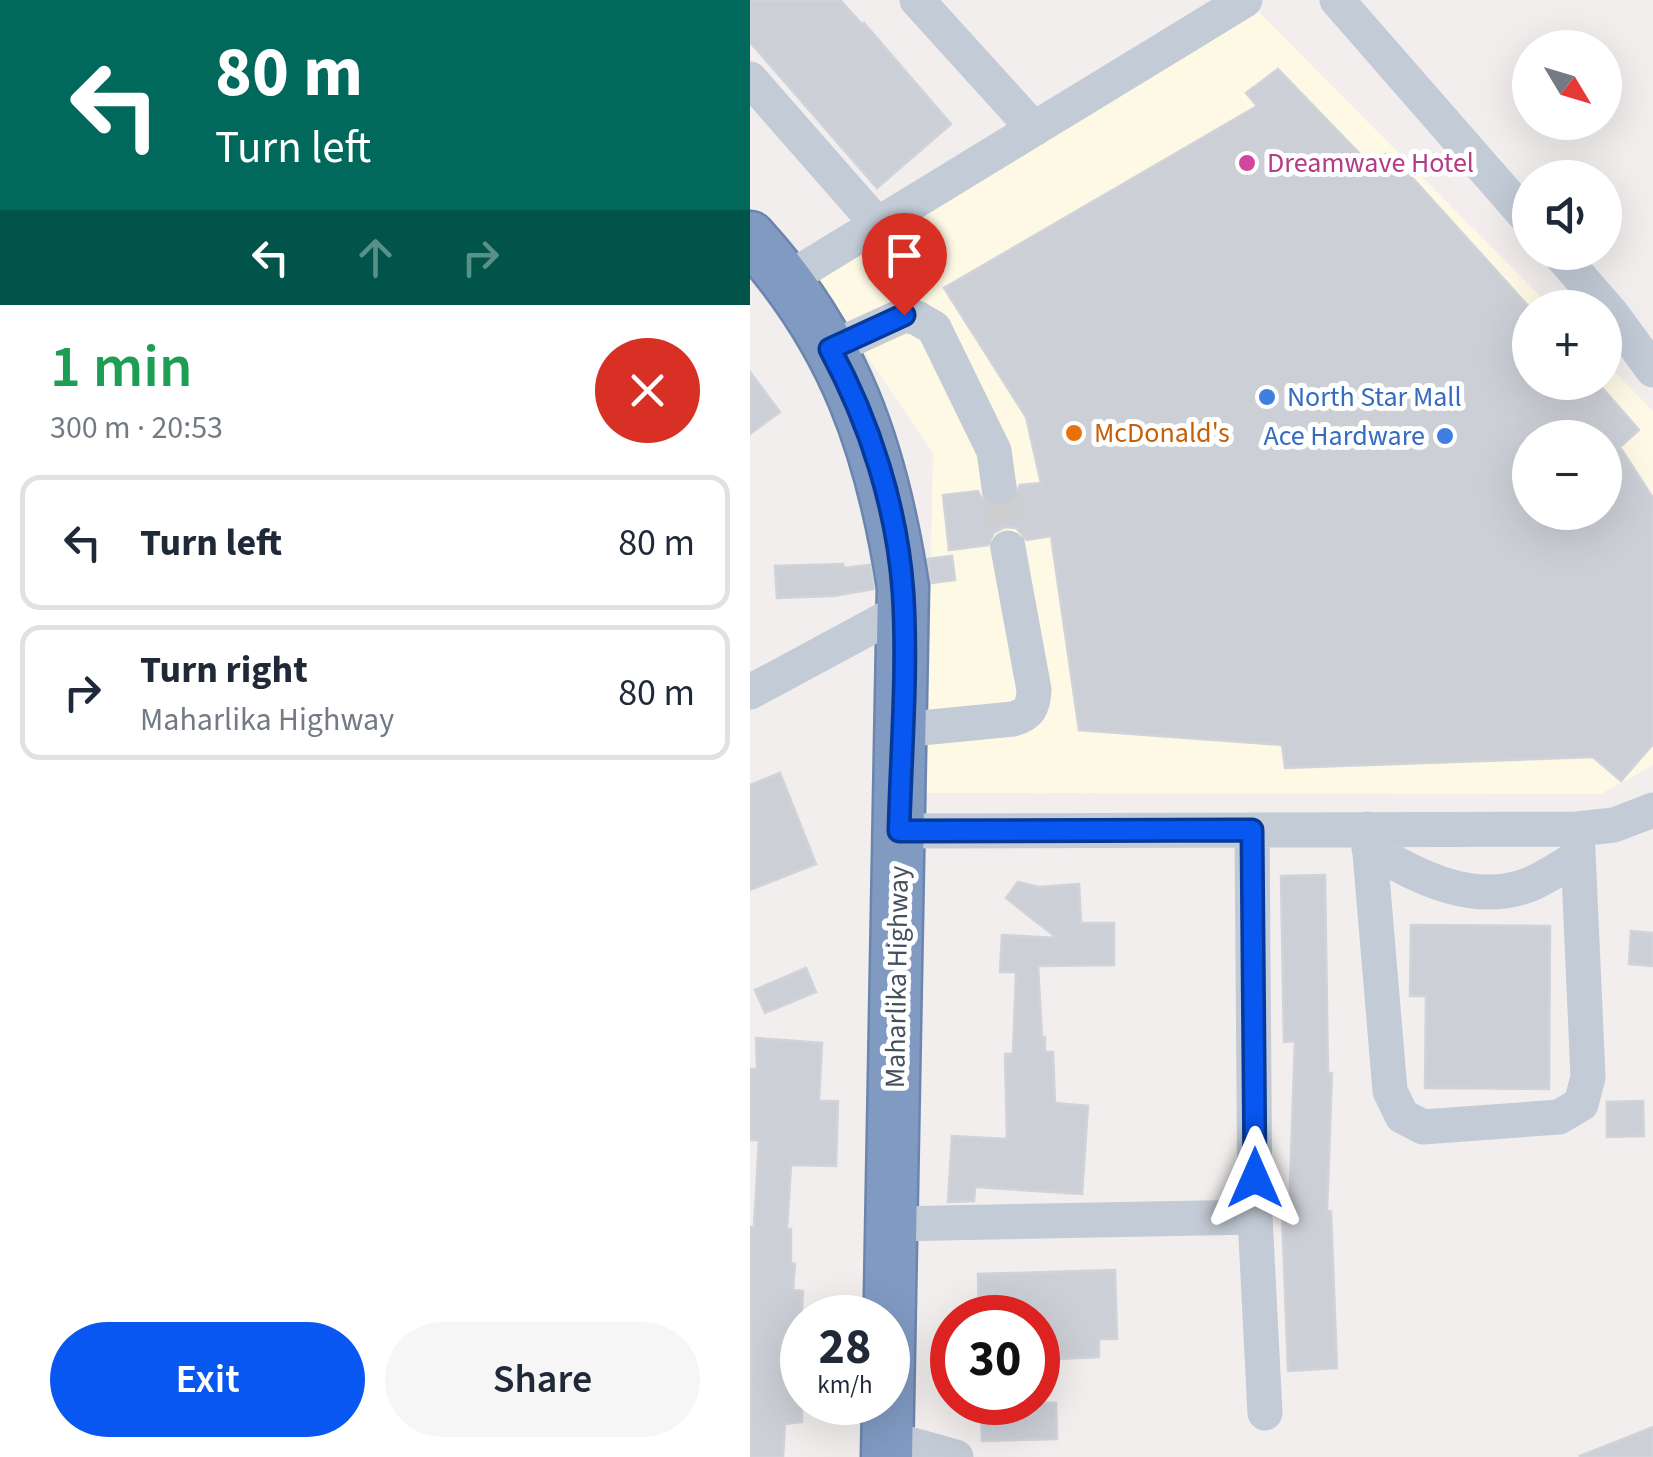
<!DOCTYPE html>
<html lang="en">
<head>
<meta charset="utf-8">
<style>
  :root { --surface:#fff; --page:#f6f6f7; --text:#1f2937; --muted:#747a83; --line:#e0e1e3; --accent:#0857f0 }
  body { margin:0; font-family:"Source Sans 3",sans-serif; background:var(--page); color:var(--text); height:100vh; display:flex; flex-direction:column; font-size:38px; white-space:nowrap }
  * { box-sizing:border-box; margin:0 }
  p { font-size:32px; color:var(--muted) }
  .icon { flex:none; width:55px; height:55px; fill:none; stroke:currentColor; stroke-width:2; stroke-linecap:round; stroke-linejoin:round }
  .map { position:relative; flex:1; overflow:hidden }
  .drawer { display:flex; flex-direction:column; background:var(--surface); width:750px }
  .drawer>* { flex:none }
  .hud { background:#00695c; color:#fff; overflow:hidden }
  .needle { width:65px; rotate:128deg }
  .controls { position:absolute; left:762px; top:30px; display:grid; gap:20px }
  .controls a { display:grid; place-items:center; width:110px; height:110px; border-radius:50%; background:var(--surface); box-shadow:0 10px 40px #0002; font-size:50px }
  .speed { position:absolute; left:30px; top:1295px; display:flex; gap:20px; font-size:50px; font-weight:700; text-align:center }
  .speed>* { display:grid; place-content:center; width:130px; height:130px; border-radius:50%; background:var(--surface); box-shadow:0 10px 40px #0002; line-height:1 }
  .speed small { font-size:25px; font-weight:400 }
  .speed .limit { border:15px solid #d22; background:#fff; color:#111 }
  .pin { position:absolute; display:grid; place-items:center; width:85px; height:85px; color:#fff; margin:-102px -42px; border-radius:50% 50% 50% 0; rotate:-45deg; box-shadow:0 0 10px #0007 }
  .pin .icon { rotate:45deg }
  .me { position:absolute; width:110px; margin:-55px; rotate:0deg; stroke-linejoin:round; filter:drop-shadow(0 0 8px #0008) }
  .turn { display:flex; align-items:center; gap:35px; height:210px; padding:0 50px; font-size:45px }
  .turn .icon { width:130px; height:130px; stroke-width:2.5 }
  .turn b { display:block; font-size:70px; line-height:85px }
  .lanes { display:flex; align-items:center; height:95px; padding:0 50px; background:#0003; justify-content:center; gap:50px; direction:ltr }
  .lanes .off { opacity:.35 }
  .round { display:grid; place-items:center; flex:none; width:105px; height:105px; border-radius:52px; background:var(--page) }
  .headline { display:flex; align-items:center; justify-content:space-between; height:170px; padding:0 50px }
  h1 { font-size:60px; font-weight:600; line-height:75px; color:#1e9e55 }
  .cta { display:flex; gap:20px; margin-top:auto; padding:20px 50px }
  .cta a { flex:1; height:115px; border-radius:60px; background:var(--accent); color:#fff; font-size:40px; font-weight:600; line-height:115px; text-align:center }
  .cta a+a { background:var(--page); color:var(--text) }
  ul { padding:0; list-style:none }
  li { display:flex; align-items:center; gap:30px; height:135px; margin:0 20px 15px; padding:0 30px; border:5px solid var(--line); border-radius:20px }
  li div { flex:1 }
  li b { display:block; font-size:38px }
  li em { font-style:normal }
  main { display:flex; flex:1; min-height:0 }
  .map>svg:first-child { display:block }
  .commercial { fill:#fef9e4; fill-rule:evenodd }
  .building { fill:#cccfd6; stroke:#d1d3da; stroke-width:2.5; fill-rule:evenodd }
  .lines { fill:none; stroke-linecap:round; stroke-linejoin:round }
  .minor-tunnel { stroke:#ceced0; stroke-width:35; stroke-dasharray:35 18; stroke-linecap:butt }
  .highway-casing { stroke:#6b85ae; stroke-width:55 }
  .minor { stroke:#c2cbd6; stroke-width:35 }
  .highway { stroke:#809ac2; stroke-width:50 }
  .route-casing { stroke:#05399c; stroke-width:25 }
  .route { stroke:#0857f0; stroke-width:18 }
  .hotel-dot { fill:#d1479c; stroke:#fff; stroke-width:4 }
  .shop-dot { fill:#3f7fe0; stroke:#fff; stroke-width:4 }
  .food-dot { fill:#e8710a; stroke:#fff; stroke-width:4 }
  .labels { text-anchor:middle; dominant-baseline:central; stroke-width:10; stroke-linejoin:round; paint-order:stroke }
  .hotel-label { font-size:28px; fill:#b23c85; stroke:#fff; text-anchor:start }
  .shop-label { font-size:28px; fill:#366cbe; stroke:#fff; text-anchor:start }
  .food-label { font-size:28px; fill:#c56008; stroke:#fff; text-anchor:start }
  .street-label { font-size:28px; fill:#444f5d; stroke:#fff }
</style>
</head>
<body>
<main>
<section class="drawer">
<div class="hud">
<div class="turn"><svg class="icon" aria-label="left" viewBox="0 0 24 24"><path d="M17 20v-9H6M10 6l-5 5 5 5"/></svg><div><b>80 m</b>Turn left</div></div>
<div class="lanes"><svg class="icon" aria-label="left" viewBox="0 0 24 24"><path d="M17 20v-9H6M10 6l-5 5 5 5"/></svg><svg class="icon off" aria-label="ahead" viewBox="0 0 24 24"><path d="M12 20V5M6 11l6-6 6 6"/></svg><svg class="icon off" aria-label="right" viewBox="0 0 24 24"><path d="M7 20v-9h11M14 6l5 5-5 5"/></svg></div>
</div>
<div class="headline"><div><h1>1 min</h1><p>300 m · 20:53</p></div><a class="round" style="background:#d93025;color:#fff"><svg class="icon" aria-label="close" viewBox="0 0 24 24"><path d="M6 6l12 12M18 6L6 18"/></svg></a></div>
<ul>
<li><svg class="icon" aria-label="left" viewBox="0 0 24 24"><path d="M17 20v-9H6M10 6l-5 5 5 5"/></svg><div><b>Turn left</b></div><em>80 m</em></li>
<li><svg class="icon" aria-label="right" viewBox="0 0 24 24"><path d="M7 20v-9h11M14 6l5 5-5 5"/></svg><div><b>Turn right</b><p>Maharlika Highway</p></div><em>80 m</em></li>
</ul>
<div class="cta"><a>Exit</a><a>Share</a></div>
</section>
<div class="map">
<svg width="903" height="1457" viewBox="0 0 903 1457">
  <rect width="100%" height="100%" fill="#f1eeed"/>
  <path class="commercial" d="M 505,8 L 801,307 L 780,308 L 780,382 L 855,382 L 855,362 L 903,411 L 903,765 L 851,794 L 176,793 L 183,453 L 66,281 ZM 780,438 L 855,438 L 855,512 L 780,512 Z"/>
  <path class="building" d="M 0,0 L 90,0 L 113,25 L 114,23 L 201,124 L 127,188 L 0,42 Z
    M 528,69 L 612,156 L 641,154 L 780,308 L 780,382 L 847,382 L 889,430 L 870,447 L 903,498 L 903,744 L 871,781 L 843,757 L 535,768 L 532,745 L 329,730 L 301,536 L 277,540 L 266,528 L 255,527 L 244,533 L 238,545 L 199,550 L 193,495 L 228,491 L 233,501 L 251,508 L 263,503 L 270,485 L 291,483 L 276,417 L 194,288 L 507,106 L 496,93 ZM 780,438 L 855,438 L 855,512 L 780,512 Z
    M 0,372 L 30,412 L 0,434 Z
    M 202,556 L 205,580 L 181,583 L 177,559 Z
    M 93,564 L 94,568 L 120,565 L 124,589 L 83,596 L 27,598 L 25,566 Z
    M 30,773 L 66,864 L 0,890 L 0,785 Z
    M 575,875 L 578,1073 L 582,1073 L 577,1211 L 581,1211 L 587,1368 L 538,1371 L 532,1213 L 539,1213 L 545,1041 L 534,1042 L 531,876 Z
    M 268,882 L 289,887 L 329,884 L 331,923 L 364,923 L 364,965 L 288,966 L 292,1037 L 295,1037 L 295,1052 L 303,1052 L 305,1103 L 338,1106 L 332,1194 L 225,1187 L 224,1201 L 198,1202 L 202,1136 L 257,1139 L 255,1054 L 263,1054 L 266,972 L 250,972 L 252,935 L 307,938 L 256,898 Z
    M 661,925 L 800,926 L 799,1089 L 675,1088 L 676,996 L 660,996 Z
    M 881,931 L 903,933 L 903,966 L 879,964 Z
    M 56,968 L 66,992 L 15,1013 L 5,990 Z
    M 6,1038 L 72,1043 L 69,1101 L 88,1101 L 86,1166 L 41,1165 L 37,1229 L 41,1229 L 41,1263 L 45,1264 L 43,1290 L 53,1291 L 48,1369 L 52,1370 L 52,1422 L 35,1424 L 33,1457 L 0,1457 L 0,1227 L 4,1227 L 9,1140 L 0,1140 L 0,1069 L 7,1069 Z
    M 893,1101 L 894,1136 L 857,1137 L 857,1102 Z
    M 365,1270 L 367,1339 L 349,1339 L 349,1357 L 288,1360 L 288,1318 L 229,1318 L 228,1274 Z
    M 231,1402 L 306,1403 L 307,1439 L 232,1441 Z
    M 903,1427 L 903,1457 L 831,1457 L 830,1456 Z"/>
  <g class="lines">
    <path class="minor-tunnel" d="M 249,487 L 258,548"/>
    <defs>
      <path id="highway" d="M 0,237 C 95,341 132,450 153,587 L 137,1457"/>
    </defs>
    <use href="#highway" class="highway-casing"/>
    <path class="minor" d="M 167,0 L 284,129
      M 587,0 L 780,221
      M 0,79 L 128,225
      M 808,252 L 861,313 L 903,370
      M 38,279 L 495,0
      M 80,349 L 154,315 L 167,318 L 184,328 L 244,451 L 249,487
      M 0,692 L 154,609
      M 151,730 L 263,719 C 280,714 283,707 284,690 L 258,548
      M 618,829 L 640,1091 L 652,1116 L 673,1127 L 809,1117 L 831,1104 L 838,1077 L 827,829
      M 149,831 L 827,829 L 864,825 L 903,810
      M 502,831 L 505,1217 L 515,1413
      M 619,849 C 670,877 723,907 781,884 C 797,877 813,866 828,857
      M 143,1224 L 505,1217
      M 138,1438 L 206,1457"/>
    <use href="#highway" class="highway"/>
  </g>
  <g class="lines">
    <defs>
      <path id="route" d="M 154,315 L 80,349 C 120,423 147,508 153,592 C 158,671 151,752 149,831 L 502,830 L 505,1178"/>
    </defs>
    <use href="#route" class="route-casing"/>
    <use href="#route" class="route"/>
  </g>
  <circle class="hotel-dot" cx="497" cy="163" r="10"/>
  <g class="shop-dot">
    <circle cx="517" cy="397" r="10"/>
    <circle cx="695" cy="436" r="10"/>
  </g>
  <circle class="food-dot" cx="324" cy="433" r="10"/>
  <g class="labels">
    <g class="hotel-label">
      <text x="517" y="163">Dreamwave Hotel</text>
    </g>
    <g class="shop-label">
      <text x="537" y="397">North Star Mall</text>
      <text x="675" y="436" text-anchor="end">Ace Hardware</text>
    </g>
    <g class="food-label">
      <text x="344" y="433">McDonald's</text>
    </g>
    <g class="street-label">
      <text transform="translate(147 977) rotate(-89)">Maharlika Highway</text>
    </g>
  </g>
</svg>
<div class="controls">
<a><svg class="needle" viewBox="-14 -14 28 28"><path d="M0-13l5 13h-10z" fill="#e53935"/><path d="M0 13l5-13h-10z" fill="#747a83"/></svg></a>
<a><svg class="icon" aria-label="sound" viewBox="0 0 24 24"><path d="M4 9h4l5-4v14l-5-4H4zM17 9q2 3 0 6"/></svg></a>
<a>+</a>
<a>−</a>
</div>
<div class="speed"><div>28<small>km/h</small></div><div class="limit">30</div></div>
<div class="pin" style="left:154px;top:315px;background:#d93025"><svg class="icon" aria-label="arrive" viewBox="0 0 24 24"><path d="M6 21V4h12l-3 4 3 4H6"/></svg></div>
<svg class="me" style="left:505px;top:1178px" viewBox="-20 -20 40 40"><path d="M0-17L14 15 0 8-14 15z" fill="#0857f0" stroke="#fff" stroke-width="4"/></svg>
</div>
</main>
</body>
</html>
